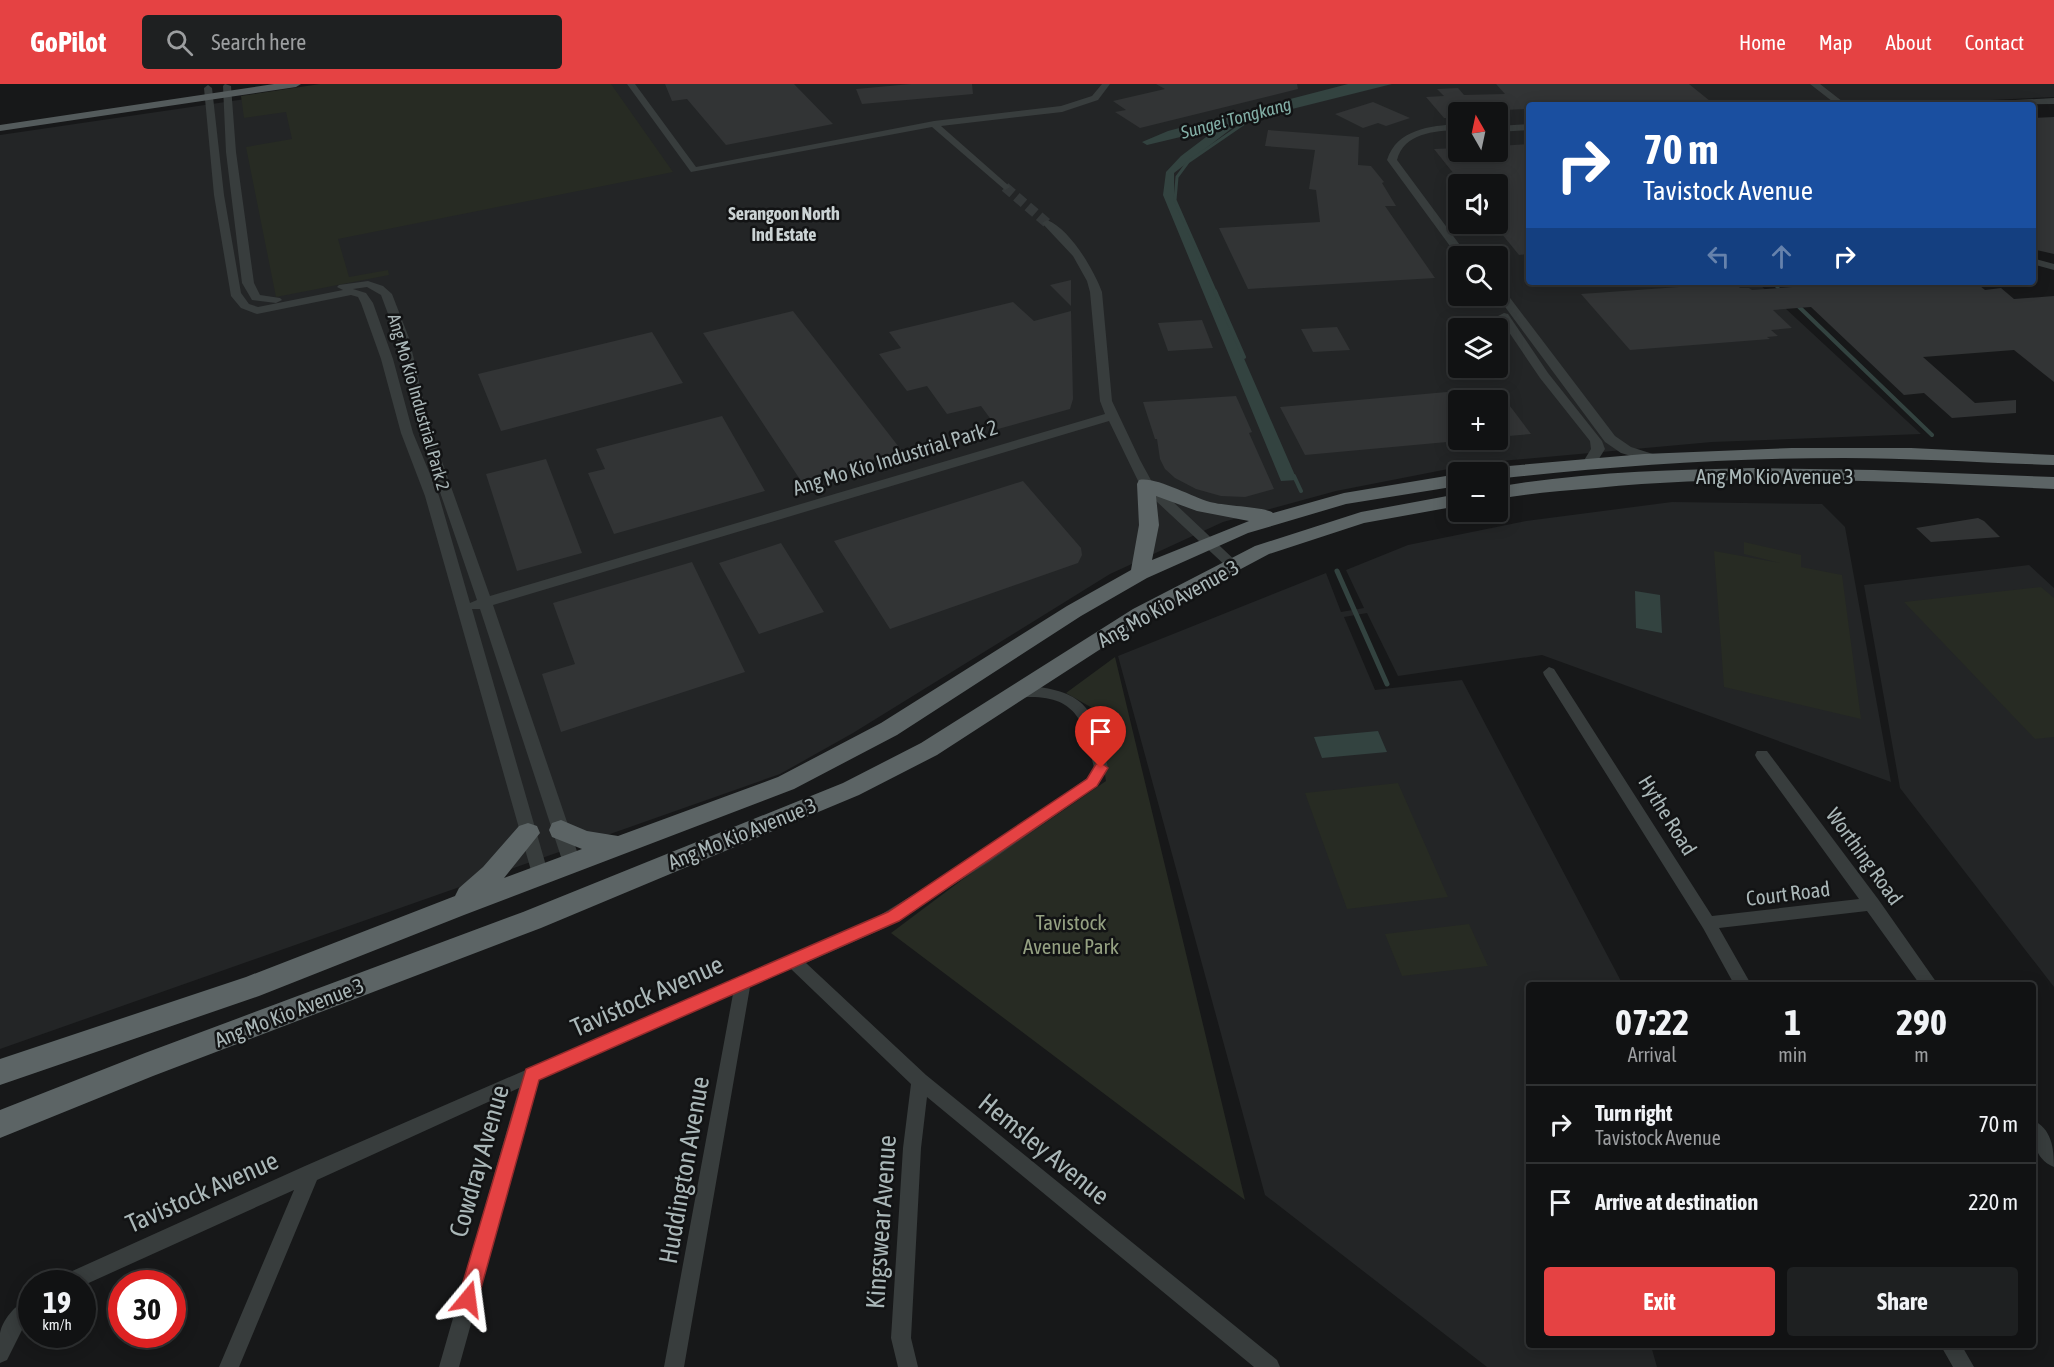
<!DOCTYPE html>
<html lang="en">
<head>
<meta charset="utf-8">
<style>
  :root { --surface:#111213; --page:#1e2021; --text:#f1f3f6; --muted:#9c9ea0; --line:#303233; --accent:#e54243 }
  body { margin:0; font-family:"Asap Condensed",sans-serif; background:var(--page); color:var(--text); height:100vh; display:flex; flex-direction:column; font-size:22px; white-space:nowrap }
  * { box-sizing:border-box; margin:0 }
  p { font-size:20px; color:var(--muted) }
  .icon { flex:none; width:33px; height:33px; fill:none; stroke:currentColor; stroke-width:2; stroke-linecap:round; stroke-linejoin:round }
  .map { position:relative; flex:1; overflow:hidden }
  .drawer { position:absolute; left:1526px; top:898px; width:510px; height:366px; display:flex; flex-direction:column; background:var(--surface); border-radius:6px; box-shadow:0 3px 15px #0003,0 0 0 2px var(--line) }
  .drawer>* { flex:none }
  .top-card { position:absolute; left:1526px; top:18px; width:510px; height:183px; border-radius:6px; box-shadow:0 3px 15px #0003,0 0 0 2px var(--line); background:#1a4fa0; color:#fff; overflow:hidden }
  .needle { width:39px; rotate:351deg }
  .buttons { position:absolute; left:1448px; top:18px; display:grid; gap:12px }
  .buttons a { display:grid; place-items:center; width:60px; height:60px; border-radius:6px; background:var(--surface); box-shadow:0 3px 15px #0003,0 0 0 2px var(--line); font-size:30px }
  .speed { position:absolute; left:18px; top:1186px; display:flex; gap:12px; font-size:30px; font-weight:700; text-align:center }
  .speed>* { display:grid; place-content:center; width:78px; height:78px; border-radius:50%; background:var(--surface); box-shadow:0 3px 15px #0003,0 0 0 2px var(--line); line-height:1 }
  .speed small { font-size:15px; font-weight:400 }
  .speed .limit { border:9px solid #d22; background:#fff; color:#111 }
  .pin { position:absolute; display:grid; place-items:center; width:51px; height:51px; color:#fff; margin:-62px -26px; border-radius:50% 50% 50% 0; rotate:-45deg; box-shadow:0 0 6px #0007 }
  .pin .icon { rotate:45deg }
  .me { position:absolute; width:66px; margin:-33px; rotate:16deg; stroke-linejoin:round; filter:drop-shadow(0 0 4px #0008) }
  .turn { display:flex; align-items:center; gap:21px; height:126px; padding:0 18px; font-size:27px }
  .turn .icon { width:78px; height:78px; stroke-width:2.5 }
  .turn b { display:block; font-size:42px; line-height:51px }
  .lanes { display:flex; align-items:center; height:57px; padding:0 18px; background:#0003; justify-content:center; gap:30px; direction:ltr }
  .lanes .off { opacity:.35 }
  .eta { display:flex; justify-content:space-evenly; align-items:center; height:102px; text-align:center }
  .eta b { font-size:36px; font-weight:700; line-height:42px }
  .cta { display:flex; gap:12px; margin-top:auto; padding:12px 18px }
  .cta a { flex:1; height:69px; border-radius:6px; background:var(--accent); color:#fff; font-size:24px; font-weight:700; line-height:69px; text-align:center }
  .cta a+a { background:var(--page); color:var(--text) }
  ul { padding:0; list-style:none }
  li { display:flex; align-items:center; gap:18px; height:78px; padding:0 18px; border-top:2px solid var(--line) }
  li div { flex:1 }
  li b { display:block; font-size:22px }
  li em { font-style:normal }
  header { display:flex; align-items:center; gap:36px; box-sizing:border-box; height:84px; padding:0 30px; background:var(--accent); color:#fff }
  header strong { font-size:28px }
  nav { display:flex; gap:33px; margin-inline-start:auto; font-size:21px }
  .search { width:420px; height:54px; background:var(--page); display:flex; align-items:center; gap:15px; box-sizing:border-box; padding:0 21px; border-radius:6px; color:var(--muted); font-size:22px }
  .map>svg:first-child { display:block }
  .built { fill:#232526; fill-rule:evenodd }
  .green { fill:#272b23 }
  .water { fill:#334340 }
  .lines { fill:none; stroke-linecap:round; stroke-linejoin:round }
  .stream-far2 { stroke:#334340; stroke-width:3 }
  .stream-far1 { stroke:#334340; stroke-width:4 }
  .stream { stroke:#334340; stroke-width:5 }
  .building { fill:#323435 }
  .tertiary-tunnel { stroke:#343839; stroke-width:10; stroke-dasharray:10 5; stroke-linecap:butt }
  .minor { fill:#383d3d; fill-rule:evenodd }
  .tertiary { fill:#383d3d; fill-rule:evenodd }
  .primary { fill:#545b5c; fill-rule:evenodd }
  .trunk { fill:#5c6465; fill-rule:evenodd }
  .route { fill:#e54243; stroke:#952b2c; stroke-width:1.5 }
  .labels { text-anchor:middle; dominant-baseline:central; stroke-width:5; stroke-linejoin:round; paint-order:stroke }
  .far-water-label { font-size:18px; font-style:italic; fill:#83b0a7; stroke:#121314 }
  .far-neighbourhood-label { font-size:18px; font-weight:bold; fill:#cbd3d4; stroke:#121314 }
  .far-street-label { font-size:18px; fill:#aab7b8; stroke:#121314 }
  .street-label { font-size:21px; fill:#aab7b8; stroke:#121314 }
  .park-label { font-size:21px; fill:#95a182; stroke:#121314 }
  .near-street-label { font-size:26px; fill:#aab7b8; stroke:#121314 }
</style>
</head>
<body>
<header>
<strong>GoPilot</strong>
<div class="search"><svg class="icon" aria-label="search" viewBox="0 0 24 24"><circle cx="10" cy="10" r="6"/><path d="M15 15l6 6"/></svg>Search here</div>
<nav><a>Home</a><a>Map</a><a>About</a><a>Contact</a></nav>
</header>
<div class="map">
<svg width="2054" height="1283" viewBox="0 0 2054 1283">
  <rect width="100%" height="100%" fill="#171819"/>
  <path class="built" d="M 348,0 L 2054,0 L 2054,13 L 1885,21 L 1528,21 L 1528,198 L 1757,198 L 1921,350 L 1712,358 L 1479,379 L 1336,407 L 1223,438 L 1110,490 L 853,649 L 780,690 L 0,965 L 0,51 ZM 1458,28 L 1497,28 L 1497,68 L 1458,68 ZM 1458,100 L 1497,100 L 1497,140 L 1458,140 ZM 1458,172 L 1497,172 L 1497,212 L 1458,212 ZM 1458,244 L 1497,244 L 1497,284 L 1458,284 ZM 1458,316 L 1497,316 L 1497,356 L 1458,356 Z
    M 1672,418 L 1822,420 L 1845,443 L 1891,698 L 1542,571 L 1398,592 L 1367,529 L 1344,533 L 1375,606 L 1462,596 L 1623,901 L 1528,902 L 1528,1262 L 1651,1262 L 1657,1283 L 1487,1283 L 1265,1111 L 1118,572 L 1326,489 L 1341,528 L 1364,524 L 1346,486 L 1408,461 L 1526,437 Z
    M 2029,481 L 2054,504 L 2054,903 L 1900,704 L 1864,501 Z"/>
  <path class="green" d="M 320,0 L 611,0 L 673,88 L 338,155 L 349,193 L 388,186 L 389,191 L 276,213 L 246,63 L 292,55 L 286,28 L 244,34 L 241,12 Z
    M 1744,458 L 1801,471 L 1801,483 L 1842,491 L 1861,635 L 1724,603 L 1714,467 L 1780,479 L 1744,470 Z
    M 2041,503 L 2054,514 L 2054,653 L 2035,655 L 1904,518 Z
    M 1115,573 L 1245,1116 L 891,849 L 963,795 L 1106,697 L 1094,625 L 1066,609 Z
    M 1398,699 L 1448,813 L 1347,825 L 1305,709 Z
    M 1469,840 L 1488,882 L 1402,892 L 1385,850 Z"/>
  <path class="water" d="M 1348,0 L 1392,0 L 1240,38 L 1174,89 L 1174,114 L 1297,396 L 1281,397 L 1163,111 L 1166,88 L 1181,72 L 1218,44 L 1147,61 L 1142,58 L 1168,47 Z
    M 1635,507 L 1660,511 L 1662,549 L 1636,544 Z
    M 1378,647 L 1387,668 L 1322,674 L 1314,653 Z"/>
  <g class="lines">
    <path class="stream-far2" d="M 1772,198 L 1783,209
      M 1216,209 L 1175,116 L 1177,93 L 1188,78 L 1249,36"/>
    <path class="stream-far1" d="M 1215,207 L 1244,273
      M 1781,207 L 1783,209
      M 1795,219 L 1932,351
      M 1294,392 L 1301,407"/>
    <path class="stream" d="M 1337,487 L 1387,600"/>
  </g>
  <path class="building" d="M 665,0 L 794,0 L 833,40 L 726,61 L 687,15 L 672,17 Z
    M 911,0 L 972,0 L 973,10 L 862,20 L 856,5 Z
    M 1156,0 L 1297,0 L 1298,5 L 1140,44 L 1115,28 L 1126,26 L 1113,17 L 1165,5 Z
    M 1496,0 L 1689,0 L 1710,17 L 1647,21 L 1528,21 L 1528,25 L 1458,28 L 1458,34 L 1444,34 L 1426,13 L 1444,12 L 1437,5 L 1458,4 L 1464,11 L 1505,10 Z
    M 1373,18 L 1410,34 L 1386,42 L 1378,39 L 1363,44 L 1335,30 Z
    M 2054,33 L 2054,170 L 2032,165 L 2032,34 Z
    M 1268,46 L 1359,53 L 1358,81 L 1371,82 L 1384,98 L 1382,99 L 1396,122 L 1385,122 L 1435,194 L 1248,205 L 1219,144 L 1320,138 L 1316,106 L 1309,105 L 1315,66 L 1265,62 Z
    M 1528,60 L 1528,170 L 1519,171 L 1497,144 L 1497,100 L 1462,100 L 1434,65 L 1458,64 L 1458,68 L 1497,68 L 1497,62 Z
    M 1071,196 L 1071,222 L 1050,201 Z
    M 1801,198 L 1975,198 L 1985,206 L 2001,204 L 2014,215 L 2054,212 L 2054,298 L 2014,266 L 1923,273 L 1975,319 L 2016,316 L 2016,329 L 1952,334 L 1924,309 L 1904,311 L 1811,223 L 1773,226 L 1792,244 L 1771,246 L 1778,252 L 1767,253 L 1770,255 L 1630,266 L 1581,210 L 1735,199 L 1740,204 L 1749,204 L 1752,206 L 1806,202 Z
    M 1013,218 L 1034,237 L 1071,227 L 1073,315 L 1070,325 L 998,345 L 981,322 L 947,330 L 927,302 L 907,307 L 879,270 L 901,264 L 889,248 Z
    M 793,227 L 902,367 L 801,397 L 703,249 Z
    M 1202,236 L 1213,264 L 1168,267 L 1158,239 Z
    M 1337,243 L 1350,266 L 1313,268 L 1301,245 Z
    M 652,248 L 683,299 L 501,347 L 478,290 Z
    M 1497,306 L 1513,326 L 1531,350 L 1497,353 Z
    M 1458,307 L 1458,357 L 1305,371 L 1280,323 Z
    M 1236,312 L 1252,348 L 1249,349 L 1274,405 L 1245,413 L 1221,412 L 1196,405 L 1175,394 L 1165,385 L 1160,375 L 1157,355 L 1155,355 L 1143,318 Z
    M 722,332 L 765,407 L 614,450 L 588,389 L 605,385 L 596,365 Z
    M 546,375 L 582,469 L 517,487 L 486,390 Z
    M 1023,397 L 1081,464 L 1082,471 L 1078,479 L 890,545 L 834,457 Z
    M 1978,434 L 1984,437 L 2000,453 L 1931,458 L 1916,444 Z
    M 781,459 L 824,528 L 759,550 L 719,479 Z
    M 692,478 L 745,588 L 561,648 L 542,590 L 575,580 L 553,519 Z"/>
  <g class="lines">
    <path class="tertiary-tunnel" d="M 1005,103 L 1047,139"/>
    <path class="minor" d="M 2032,174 L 2054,180 L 2054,186 L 2032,180 Z
      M 1549,583 L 1554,585 L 1712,832 L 1859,815 L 1757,675 L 1755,671 L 1757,667 L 1767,667 L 1878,815 L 1939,902 L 1921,902 L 1867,827 L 1719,844 L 1752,902 L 1735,902 L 1703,844 L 1544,591 L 1543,588 Z
      M 1039,603 C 1092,610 1097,636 1108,684 L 1097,702 L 989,778 L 887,843 L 806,879 L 926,991 L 1277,1276 L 1280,1283 L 1254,1283 L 927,1013 L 921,1064 L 911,1254 L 918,1283 L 898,1283 L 891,1254 L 903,1064 L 911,1000 L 791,885 L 750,903 L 684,1283 L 664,1283 L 733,910 L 539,995 L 459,1283 L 439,1283 L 519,1004 L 317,1096 L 239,1283 L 219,1283 L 294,1106 L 82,1202 L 82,1200 L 56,1200 L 59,1193 L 305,1082 L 877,833 L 979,770 L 1087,694 L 1094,684 C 1085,641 1079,612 1028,613 C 1020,614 1015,615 1010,609 L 1017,604 Z
      M 2032,1036 C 2052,1044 2054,1065 2054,1083 C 2034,1075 2032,1054 2032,1036 Z
      M 32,1213 L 32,1236 L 23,1244 L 7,1276 L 0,1279 C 0,1270 0,1258 0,1249 C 3,1234 18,1218 32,1213 Z
      M 1941,1262 L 1962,1262 L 1974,1283 L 1953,1283 Z"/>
    <path class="tertiary" d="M 225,0 L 231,2 L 236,68 L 254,199 L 260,211 L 280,214 L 282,216 L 276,219 L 252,216 L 242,199 L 226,68 L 223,2 Z
      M 627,0 L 635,0 L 696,83 L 934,37 L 1061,22 L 1092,12 L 1102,0 L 1110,0 L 1098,16 L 1062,28 L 941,42 L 1008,101 L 1010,103 L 1005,106 L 932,43 L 691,88 Z
      M 1810,0 L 1820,0 L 1847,21 L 1837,21 Z
      M 208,1 L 212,4 L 224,111 L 241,209 L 249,220 L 258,223 L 343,206 L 337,203 L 339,201 L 368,197 L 383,202 L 392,210 L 409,254 L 429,341 L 490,512 L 1105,330 L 1100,317 L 1090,208 L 1087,197 L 1073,172 L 1042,139 L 1047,136 C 1070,145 1094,186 1102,208 L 1112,317 L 1140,376 L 1152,398 L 1240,481 L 1238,484 L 1228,484 L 1141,403 L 1109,337 L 493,521 L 581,779 L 578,784 L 572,786 L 566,784 L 563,779 L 480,525 L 472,525 L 549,792 L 546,797 L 540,800 L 534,797 L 425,412 L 401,349 L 381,275 L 361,219 L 358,213 L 351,211 L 257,230 L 241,224 L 231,212 L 214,111 L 204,4 ZM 367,203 L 381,211 L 397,254 L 417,341 L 477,516 L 470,519 L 439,412 L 413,349 L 393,275 L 373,219 L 366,209 L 353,205 Z
      M 2054,14 L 2054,20 L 1973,21 L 1977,18 Z
      M 1458,40 L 1458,46 C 1434,47 1404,49 1397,76 L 1468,172 L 1458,173 L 1387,76 C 1397,45 1430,42 1458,40 Z
      M 1528,40 L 1528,46 L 1497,48 L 1497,42 Z
      M 1497,201 L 1501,202 L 1615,352 L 1631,363 L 1656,371 L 1658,374 L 1656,377 L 1651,378 L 1621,369 L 1605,358 L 1497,212 Z
      M 1504,229 L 1508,230 L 1548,289 L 1602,357 L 1605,365 L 1595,381 L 1585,381 L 1583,378 L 1591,365 L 1590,357 L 1540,294 L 1498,232 Z"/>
    <path class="primary" d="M 274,0 L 301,0 L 296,3 L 0,47 L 0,41 Z"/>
    <path class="trunk" d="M 1792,364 L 1911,364 L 2054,371 L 2054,381 C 1984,379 1914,374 1844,374 C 1728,374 1612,382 1497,395 L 1497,388 L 1488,388 L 1497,383 L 1644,370 Z
      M 1754,384 L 1874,386 L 2054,393 L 2054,405 C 1901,398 1749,389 1596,404 C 1563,407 1530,409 1497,415 L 1497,403 C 1581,388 1668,386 1754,384 Z
      M 1458,390 L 1458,402 L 1346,420 L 1248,449 L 1147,494 L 1081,532 L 897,651 L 794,705 L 464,831 L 259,912 L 0,1001 L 0,975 L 246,893 L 455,812 L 459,804 L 483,783 L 519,742 L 528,739 L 537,742 L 540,749 L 504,794 L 582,765 L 552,753 L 549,746 L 552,739 L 561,736 L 587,747 L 618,752 L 778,693 L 881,639 L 1067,522 L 1131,486 L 1139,441 L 1137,400 L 1139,396 C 1155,392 1192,413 1210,418 C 1224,422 1267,423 1273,429 L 1344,409 ZM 1156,412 L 1197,427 L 1249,437 L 1152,476 L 1159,441 Z
      M 1458,410 L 1458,422 L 1364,439 L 1269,470 L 1147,535 L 937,671 L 859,711 L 541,844 L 153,992 L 0,1054 L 0,1026 L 145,969 L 523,828 L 843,699 L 921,659 L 1133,525 L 1255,462 L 1361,428 Z"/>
  </g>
  <path class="route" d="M 1101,679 L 1108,684 L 1097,702 L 899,837 L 539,996 L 478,1215 L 475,1222 L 468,1224 L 461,1222 L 458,1215 L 526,985 L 888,828 L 1087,695 L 1096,680 Z"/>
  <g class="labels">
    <g class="far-water-label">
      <text transform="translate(1236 34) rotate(-15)">Sungei Tongkang</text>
    </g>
    <g class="far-neighbourhood-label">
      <text x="784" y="129">Serangoon North<tspan x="784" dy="21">Ind Estate</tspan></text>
    </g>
    <g class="far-street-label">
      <text transform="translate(419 318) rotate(74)">Ang Mo Kio Industrial Park 2</text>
    </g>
    <g class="street-label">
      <text transform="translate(895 373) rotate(-17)">Ang Mo Kio Industrial Park 2</text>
      <text x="1775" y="392">Ang Mo Kio Avenue 3</text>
      <text transform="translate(1168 519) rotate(-29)">Ang Mo Kio Avenue 3</text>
      <text transform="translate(1668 731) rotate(58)">Hythe Road</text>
      <text transform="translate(742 749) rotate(-22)">Ang Mo Kio Avenue 3</text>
      <text transform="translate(1865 772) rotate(54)">Worthing Road</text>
      <text transform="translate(1788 809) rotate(-7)">Court Road</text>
      <text transform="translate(289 928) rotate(-21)">Ang Mo Kio Avenue 3</text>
    </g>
    <g class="park-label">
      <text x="1071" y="838">Tavistock<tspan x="1071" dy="24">Avenue Park</tspan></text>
    </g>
    <g class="near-street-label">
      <text transform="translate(647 912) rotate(-24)">Tavistock Avenue</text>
      <text transform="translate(1044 1065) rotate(39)">Hemsley Avenue</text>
      <text transform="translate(479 1077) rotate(-74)">Cowdray Avenue</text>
      <text transform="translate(684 1086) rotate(-80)">Huddington Avenue</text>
      <text transform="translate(202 1108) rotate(-24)">Tavistock Avenue</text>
      <text transform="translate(881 1138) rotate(-86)">Kingswear Avenue</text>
    </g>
  </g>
</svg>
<div class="buttons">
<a><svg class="needle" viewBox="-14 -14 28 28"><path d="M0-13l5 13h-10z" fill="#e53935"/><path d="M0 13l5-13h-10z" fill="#9c9ea0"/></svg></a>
<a><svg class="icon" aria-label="sound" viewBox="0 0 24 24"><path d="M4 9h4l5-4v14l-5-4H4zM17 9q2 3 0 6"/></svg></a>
<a><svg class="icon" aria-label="search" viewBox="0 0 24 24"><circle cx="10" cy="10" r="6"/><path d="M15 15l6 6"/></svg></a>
<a><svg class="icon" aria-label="layers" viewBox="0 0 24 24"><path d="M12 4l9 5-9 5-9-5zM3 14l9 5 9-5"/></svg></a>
<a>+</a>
<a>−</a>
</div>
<div class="speed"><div>19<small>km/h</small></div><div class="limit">30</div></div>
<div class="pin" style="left:1101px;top:684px;background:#d93025"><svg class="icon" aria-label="arrive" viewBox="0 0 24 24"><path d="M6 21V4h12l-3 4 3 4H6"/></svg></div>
<svg class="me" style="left:468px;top:1215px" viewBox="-20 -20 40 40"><path d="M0-17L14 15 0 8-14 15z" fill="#e54243" stroke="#fff" stroke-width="4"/></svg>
<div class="top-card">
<div class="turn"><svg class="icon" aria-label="right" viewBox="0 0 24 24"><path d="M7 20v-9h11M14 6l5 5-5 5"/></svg><div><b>70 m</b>Tavistock Avenue</div></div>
<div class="lanes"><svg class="icon off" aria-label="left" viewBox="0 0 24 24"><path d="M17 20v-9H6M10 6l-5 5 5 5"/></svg><svg class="icon off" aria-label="ahead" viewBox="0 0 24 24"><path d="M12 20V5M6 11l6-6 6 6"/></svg><svg class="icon" aria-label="right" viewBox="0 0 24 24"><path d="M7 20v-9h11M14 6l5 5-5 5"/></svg></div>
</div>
<section class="drawer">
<div class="eta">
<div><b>07:22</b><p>Arrival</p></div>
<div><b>1</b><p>min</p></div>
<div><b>290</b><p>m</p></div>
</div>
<ul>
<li><svg class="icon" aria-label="right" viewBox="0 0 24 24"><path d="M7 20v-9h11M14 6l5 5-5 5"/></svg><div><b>Turn right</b><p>Tavistock Avenue</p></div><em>70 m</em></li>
<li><svg class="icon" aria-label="arrive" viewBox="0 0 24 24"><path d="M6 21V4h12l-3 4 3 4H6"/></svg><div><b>Arrive at destination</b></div><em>220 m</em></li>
</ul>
<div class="cta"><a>Exit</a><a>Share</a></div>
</section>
</div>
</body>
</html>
